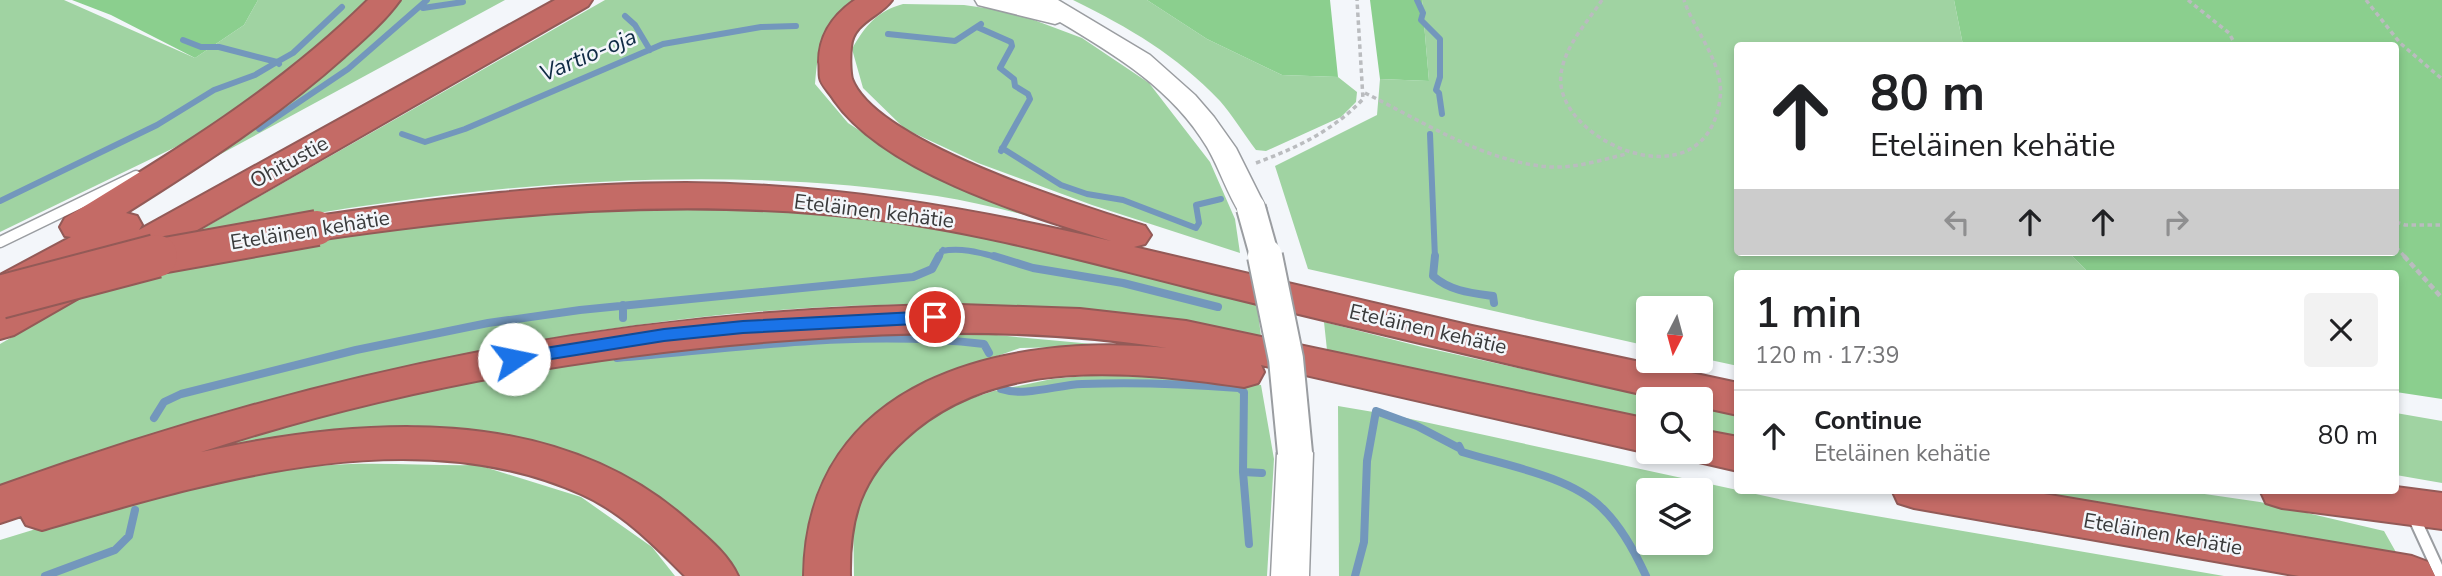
<!DOCTYPE html>
<html lang="en">
<head>
<meta charset="utf-8">
<style>
  :root { --surface:#fff; --page:#f2f2f2; --text:#202124; --muted:#757577; --line:#e0e0e0 }
  body { margin:0; font-family:"Nunito Sans",sans-serif; background:var(--page); color:var(--text); height:100vh; display:flex; flex-direction:column; font-size:26px; white-space:nowrap }
  * { box-sizing:border-box; margin:0 }
  p { font-size:23px; color:var(--muted) }
  .icon { flex:none; width:38px; height:38px; fill:none; stroke:currentColor; stroke-width:2; stroke-linecap:round; stroke-linejoin:round }
  .map { position:relative; flex:1; overflow:hidden }
  .side { position:absolute; left:1734px; top:270px; width:665px; height:224px; display:flex; flex-direction:column; background:var(--surface); border-radius:7px; box-shadow:0 4px 10px #0003 }
  .side>* { flex:none }
  .top-card { position:absolute; left:1734px; top:42px; width:665px; height:214px; border-radius:7px; box-shadow:0 4px 10px #0003; background:#fff; color:var(--text); overflow:hidden }
  .needle { width:46px; rotate:186deg }
  .buttons { position:absolute; left:1636px; top:296px; display:grid; gap:14px }
  .buttons a { display:grid; place-items:center; width:77px; height:77px; border-radius:7px; background:var(--surface); box-shadow:0 4px 10px #0003; font-size:35px }
  .pin { position:absolute; display:grid; place-items:center; width:60px; height:60px; color:#fff; margin:-30px; border:4px solid #fff; border-radius:50%; box-shadow:0 2px 7px #0007 }
  .me { position:absolute; width:77px; margin:-38px; rotate:79deg; stroke-linejoin:round; filter:drop-shadow(0 0 5px #0008) }
  .turn { display:flex; align-items:center; gap:24px; height:147px; padding:0 21px; font-size:32px }
  .turn .icon { width:91px; height:91px; stroke-width:2.5 }
  .turn b { display:block; font-size:49px; line-height:60px }
  .lanes { display:flex; align-items:center; height:66px; padding:0 21px; background:#0003; justify-content:center; gap:35px; direction:ltr }
  .lanes .off { opacity:.35 }
  .round { display:grid; place-items:center; flex:none; width:74px; height:74px; border-radius:7px; background:var(--page) }
  .summary { display:flex; align-items:center; justify-content:space-between; height:119px; padding:0 21px }
  h1 { font-size:42px; font-weight:600; line-height:52px }
  ul { padding:0; list-style:none }
  li { display:flex; align-items:center; gap:21px; height:91px; padding:0 21px; border-top:2px solid var(--line) }
  li div { flex:1 }
  li b { display:block; font-size:26px }
  li em { font-style:normal }
  .map>svg:first-child { display:block }
  .green { fill:#a0d3a2; fill-rule:evenodd }
  .forest { fill:#8bcf8e }
  .lines { fill:none; stroke-linecap:round; stroke-linejoin:round }
  .stream-far1 { stroke:#7397bc; stroke-width:6 }
  .stream { stroke:#7397bc; stroke-width:8 }
  .lane-far1-casing { stroke:#9a9da1; stroke-width:13 }
  .lane-casing { stroke:#9a9da1; stroke-width:15 }
  .secondary-casing { stroke:#9a9da1; stroke-width:3 }
  .highway-casing { stroke:#935a57; stroke-width:4 }
  .path-far1 { stroke:#babcbf; stroke-width:3.5; stroke-dasharray:4.5 3.5; stroke-linecap:butt }
  .path { stroke:#babcbf; stroke-width:4.5; stroke-dasharray:6 3.5; stroke-linecap:butt }
  .lane-far1 { stroke:#fff; stroke-width:10 }
  .lane { stroke:#fff; stroke-width:11 }
  .secondary { fill:#fff; fill-rule:evenodd }
  .highway { fill:#c46b66; fill-rule:evenodd }
  .secondary-bridge-far1-casing { stroke:#9a9da1; stroke-width:32; stroke-linecap:butt }
  .secondary-bridge-casing { stroke:#9a9da1; stroke-width:38; stroke-linecap:butt }
  .highway-bridge-far1-casing { stroke:#935a57; stroke-width:38; stroke-linecap:butt }
  .highway-bridge-casing { stroke:#935a57; stroke-width:46; stroke-linecap:butt }
  .secondary-bridge-far1 { stroke:#fff; stroke-width:28 }
  .secondary-bridge { stroke:#fff; stroke-width:34 }
  .highway-bridge-far1 { stroke:#c46b66; stroke-width:34 }
  .highway-bridge { stroke:#c46b66; stroke-width:42 }
  .route { fill:#1a73e8; stroke:#114b97; stroke-width:2 }
  .labels { text-anchor:middle; dominant-baseline:central; stroke-width:5; stroke-linejoin:round; paint-order:stroke }
  .street-label { font-size:21px; fill:#393a3b; stroke:#f3f6fa }
  .water-label { font-size:23px; font-style:italic; fill:#102b45; stroke:#f3f6fa }
</style>
</head>
<body>
<div class="map">
<svg width="2442" height="576" viewBox="0 0 2442 576">
  <rect width="100%" height="100%" fill="#f3f6fa"/>
  <path class="green" d="M 0,0 L 64,0 L 195,58 L 244,25 L 258,0 L 366,0 L 306,61 L 217,127 L 0,232 Z
    M 395,0 L 505,0 L 160,187 Z
    M 605,0 L 855,0 C 822,30 819,39 815,84 L 848,123 L 896,154 L 1071,226 C 1027,216 982,203 937,196 C 691,159 430,188 188,237 Z
    M 1073,0 L 1147,0 L 1207,39 L 1282,75 L 1338,77 L 1357,92 L 1356,102 L 1341,117 L 1266,151 L 1256,150 C 1244,134 1233,116 1220,101 C 1176,55 1130,28 1073,0 Z
    M 1422,0 L 1954,0 L 1963,45 L 1738,46 L 1738,252 L 2068,252 L 2089,273 L 1738,273 L 1738,366 L 1701,358 L 1701,308 L 1648,308 L 1648,346 L 1308,269 L 1275,166 L 1377,115 L 1380,79 L 1429,81 Z
    M 903,4 L 964,5 L 1013,12 L 1082,38 L 1149,83 L 1210,162 L 1235,219 L 1240,253 L 1092,205 L 978,163 L 905,129 L 863,88 L 852,49 C 865,26 877,11 903,4 Z
    M 732,208 C 814,214 895,221 976,235 C 1071,253 1164,280 1257,305 L 1261,336 C 901,263 513,324 166,433 C 110,451 54,467 0,488 L 0,344 L 107,283 L 210,259 L 402,225 L 571,210 Z
    M 1324,322 L 1422,347 L 1661,399 L 1648,399 L 1648,419 L 1327,350 Z
    M 952,331 L 1115,346 L 1020,348 L 931,379 L 858,437 L 812,511 L 808,576 L 734,576 L 674,513 L 608,467 L 527,442 L 411,425 L 290,441 L 162,465 L 163,457 L 482,375 L 730,340 Z
    M 1128,372 L 1261,385 L 1274,459 L 1267,576 L 854,576 L 853,509 L 886,449 L 941,408 L 994,391 L 1052,379 Z
    M 1338,406 L 1397,416 L 1783,500 L 2224,576 L 1339,576 ZM 1648,490 L 1701,490 L 1701,542 L 1648,542 Z
    M 1701,407 L 1738,415 L 1738,437 L 1701,430 Z
    M 2396,413 L 2442,421 L 2442,483 L 2396,475 Z
    M 478,465 L 581,497 L 652,547 L 675,576 L 0,576 L 0,540 C 104,508 209,477 318,466 C 369,461 426,466 478,465 Z
    M 2019,490 L 2177,490 L 2260,502 L 2384,531 L 2397,554 Z"/>
  <path class="forest" d="M 72,0 L 258,0 L 244,25 L 195,58 L 111,15 Z
    M 1147,0 L 1330,0 L 1338,77 L 1282,75 L 1207,39 Z
    M 1370,0 L 1422,0 L 1429,81 L 1380,79 Z
    M 1954,0 L 2442,0 L 2442,399 L 2396,392 L 2396,273 L 2089,273 L 2068,252 L 2396,252 L 2396,46 L 1963,45 Z"/>
  <g class="lines">
    <path class="stream-far1" d="M 1417,0 L 1423,13 L 1421,20 L 1440,39 L 1440,77 L 1436,90 L 1439,93 L 1442,114
      M 423,8 L 463,2
      M 625,16 L 635,25 L 650,50
      M 977,27 L 1011,42 L 1012,46 L 1000,68 L 1014,79 L 1015,86 L 1028,94 L 1030,99 L 1001,151
      M 888,34 L 955,41 L 981,24
      M 183,40 L 201,47 L 219,47 L 277,62 L 293,53 L 342,7
      M 259,129 L 348,69 L 427,0
      M 402,134 L 425,142 L 465,129 L 663,44 L 761,27 L 796,26
      M 1430,134 L 1435,258
      M 1002,148 L 1061,185 L 1087,194 L 1123,200 L 1196,228 L 1199,223 L 1196,205 L 1221,199
      M 0,201 L 157,125 L 214,90 L 255,75 L 277,62 L 279,64
      M 942,251 C 962,247 981,253 1000,258
      M 938,258 L 943,250"/>
    <path class="stream" d="M 994,256 L 1033,268 L 1123,283 L 1218,307
      M 1435,256 L 1433,276 C 1450,291 1471,293 1493,296 L 1494,303
      M 623,305 L 623,318
      M 617,358 C 738,348 863,329 984,344 L 989,353
      M 1001,389 C 1025,397 1057,385 1082,384 C 1134,382 1187,384 1239,388 L 1244,392 L 1243,472 L 1249,544
      M 154,418 L 164,402 L 181,394 L 356,350 L 488,323 L 580,310 L 913,277 L 932,269 L 939,256
      M 1459,446 L 1462,452 C 1504,465 1570,476 1602,508 C 1621,526 1635,552 1646,576
      M 1243,472 L 1262,473
      M 45,576 L 115,550 L 129,536 L 135,510
      M 1355,576 L 1364,542 L 1367,461 L 1376,411 L 1417,426 L 1459,448"/>
    <defs>
      <path id="lane-far1" d="M 0,242 L 136,176"/>
      <path id="lane" d="M 2412,513 L 2441,576"/>
      <path id="secondary" d="M 975,0 L 1058,0 L 1150,55 L 1195,95 L 1214,117 L 1236,148 L 1266,208 L 1261,215 L 1251,218 L 1241,215 C 1227,194 1220,169 1207,147 C 1172,89 1117,56 1060,22 L 1055,24 L 978,5 Z
        M 1295,439 L 1307,443 L 1313,453 L 1309,576 L 1271,576 L 1277,453 L 1283,443 Z"/>
      <path id="highway" d="M 368,0 L 400,0 C 385,21 363,40 344,57 C 277,117 202,165 126,213 L 137,216 L 142,225 L 139,230 L 555,0 L 592,0 L 588,6 L 14,335 L 0,339 L 0,307 L 18,297 L 13,299 L 0,295 L 0,275 L 71,237 L 65,236 L 60,227 L 65,218 C 172,153 278,89 368,0 Z
        M 855,0 L 892,0 C 880,17 853,22 851,47 C 850,55 850,71 852,79 C 876,143 1081,206 1145,226 L 1151,235 L 1145,244 L 1134,247 L 1472,326 L 1738,383 L 1738,415 L 1701,407 L 1701,399 L 1663,399 C 1511,365 1359,329 1208,292 C 1095,264 981,231 865,218 C 677,197 503,213 317,240 L 304,237 L 299,228 L 304,219 L 317,216 C 440,198 562,183 686,183 C 830,184 971,208 1111,241 C 1027,215 885,173 834,100 C 830,93 821,85 820,78 C 819,73 820,66 819,62 C 819,35 833,15 855,0 Z
        M 960,305 L 1080,309 L 1186,321 L 1648,419 L 1648,452 L 1652,452 L 1648,453 L 1261,365 L 1264,372 L 1258,383 L 1244,387 C 1132,371 995,355 905,439 C 861,479 849,517 850,576 L 804,576 C 806,378 1006,333 1167,348 C 1048,329 923,330 803,339 C 600,353 395,388 201,452 C 361,417 552,403 685,518 C 704,535 727,552 738,576 L 685,576 C 654,545 622,512 581,494 C 413,418 209,482 42,530 L 26,525 L 21,516 L 0,523 L 0,486 C 317,372 621,307 960,305 Z
        M 1701,430 L 1738,437 L 1738,471 L 1686,459 L 1682,452 L 1701,452 Z
        M 2396,487 L 2442,493 L 2442,529 L 2282,508 L 2266,503 L 2260,490 L 2396,490 Z
        M 1892,490 L 2020,490 L 2412,556 L 2428,562 L 2435,576 L 2299,576 L 1914,508 L 1898,503 Z"/>
    </defs>
    <use href="#lane-far1" class="lane-far1-casing"/>
    <use href="#lane" class="lane-casing"/>
    <use href="#secondary" class="secondary-casing"/>
    <use href="#highway" class="highway-casing"/>
    <path class="path-far1" d="M 1602,0 C 1587,23 1565,45 1561,74 C 1552,140 1705,208 1720,99 C 1725,64 1694,31 1684,0
      M 2188,0 L 2229,33 L 2236,46
      M 2366,0 L 2400,43 L 2442,79
      M 1365,93 C 1422,121 1486,163 1551,167 C 1576,168 1602,160 1626,154
      M 1256,163 C 1296,148 1333,131 1363,99 L 1357,0
      M 2396,222 L 2405,225 L 2442,225
      M 2396,247 L 2406,258"/>
    <path class="path" d="M 2404,256 L 2442,298"/>
    <use href="#lane-far1" class="lane-far1"/>
    <use href="#lane" class="lane"/>
    <use href="#secondary" class="secondary"/>
    <use href="#highway" class="highway"/>
    <defs>
      <path id="secondary-bridge-far1" d="M 1251,208 L 1265,258"/>
      <path id="secondary-bridge" d="M 1265,256 L 1286,359 L 1295,453"/>
      <path id="highway-bridge-far1" d="M 149,258 L 317,228"/>
      <path id="highway-bridge" d="M 0,297 L 156,256"/>
    </defs>
    <use href="#secondary-bridge-far1" class="secondary-bridge-far1-casing"/>
    <use href="#secondary-bridge" class="secondary-bridge-casing"/>
    <use href="#highway-bridge-far1" class="highway-bridge-far1-casing"/>
    <use href="#highway-bridge" class="highway-bridge-casing"/>
    <use href="#secondary-bridge-far1" class="secondary-bridge-far1"/>
    <use href="#secondary-bridge" class="secondary-bridge"/>
    <use href="#highway-bridge-far1" class="highway-bridge-far1"/>
    <use href="#highway-bridge" class="highway-bridge"/>
  </g>
  <path class="route" d="M 935,311 L 943,317 L 935,323 L 743,333 L 664,341 L 514,365 L 506,359 L 514,353 L 664,329 L 743,321 Z"/>
  <g class="labels">
    <g class="street-label">
      <text transform="translate(289 162) rotate(-29)">Ohitustie</text>
      <text transform="translate(874 211) rotate(7)">Eteläinen kehätie</text>
      <text transform="translate(310 230) rotate(-9)">Eteläinen kehätie</text>
      <text transform="translate(1428 329) rotate(13)">Eteläinen kehätie</text>
      <text transform="translate(2163 534) rotate(10)">Eteläinen kehätie</text>
    </g>
    <g class="water-label">
      <text transform="translate(588 55) rotate(-23)">Vartio-oja</text>
    </g>
  </g>
</svg>
<div class="buttons">
<a><svg class="needle" viewBox="-14 -14 28 28"><path d="M0-13l5 13h-10z" fill="#e53935"/><path d="M0 13l5-13h-10z" fill="#757577"/></svg></a>
<a><svg class="icon" aria-label="search" viewBox="0 0 24 24"><circle cx="10" cy="10" r="6"/><path d="M15 15l6 6"/></svg></a>
<a><svg class="icon" aria-label="layers" viewBox="0 0 24 24"><path d="M12 4l9 5-9 5-9-5zM3 14l9 5 9-5"/></svg></a>
</div>
<div class="pin" style="left:935px;top:317px;background:#d93025"><svg class="icon" aria-label="arrive" viewBox="0 0 24 24"><path d="M6 21V4h12l-3 4 3 4H6"/></svg></div>
<svg class="me" style="left:514px;top:359px" viewBox="-20 -20 40 40"><circle r="19" fill="#fff"/><path d="M0-13L10 11 0 6-10 11z" fill="#1a73e8"/></svg>
<div class="top-card">
<div class="turn"><svg class="icon" aria-label="ahead" viewBox="0 0 24 24"><path d="M12 20V5M6 11l6-6 6 6"/></svg><div><b>80 m</b>Eteläinen kehätie</div></div>
<div class="lanes"><svg class="icon off" aria-label="left" viewBox="0 0 24 24"><path d="M17 20v-9H6M10 6l-5 5 5 5"/></svg><svg class="icon" aria-label="ahead" viewBox="0 0 24 24"><path d="M12 20V5M6 11l6-6 6 6"/></svg><svg class="icon" aria-label="ahead" viewBox="0 0 24 24"><path d="M12 20V5M6 11l6-6 6 6"/></svg><svg class="icon off" aria-label="right" viewBox="0 0 24 24"><path d="M7 20v-9h11M14 6l5 5-5 5"/></svg></div>
</div>
<section class="side">
<div class="summary"><div><h1>1 min</h1><p>120 m · 17:39</p></div><a class="round"><svg class="icon" aria-label="close" viewBox="0 0 24 24"><path d="M6 6l12 12M18 6L6 18"/></svg></a></div>
<ul>
<li><svg class="icon" aria-label="ahead" viewBox="0 0 24 24"><path d="M12 20V5M6 11l6-6 6 6"/></svg><div><b>Continue</b><p>Eteläinen kehätie</p></div><em>80 m</em></li>
</ul>
</section>
</div>
</body>
</html>
